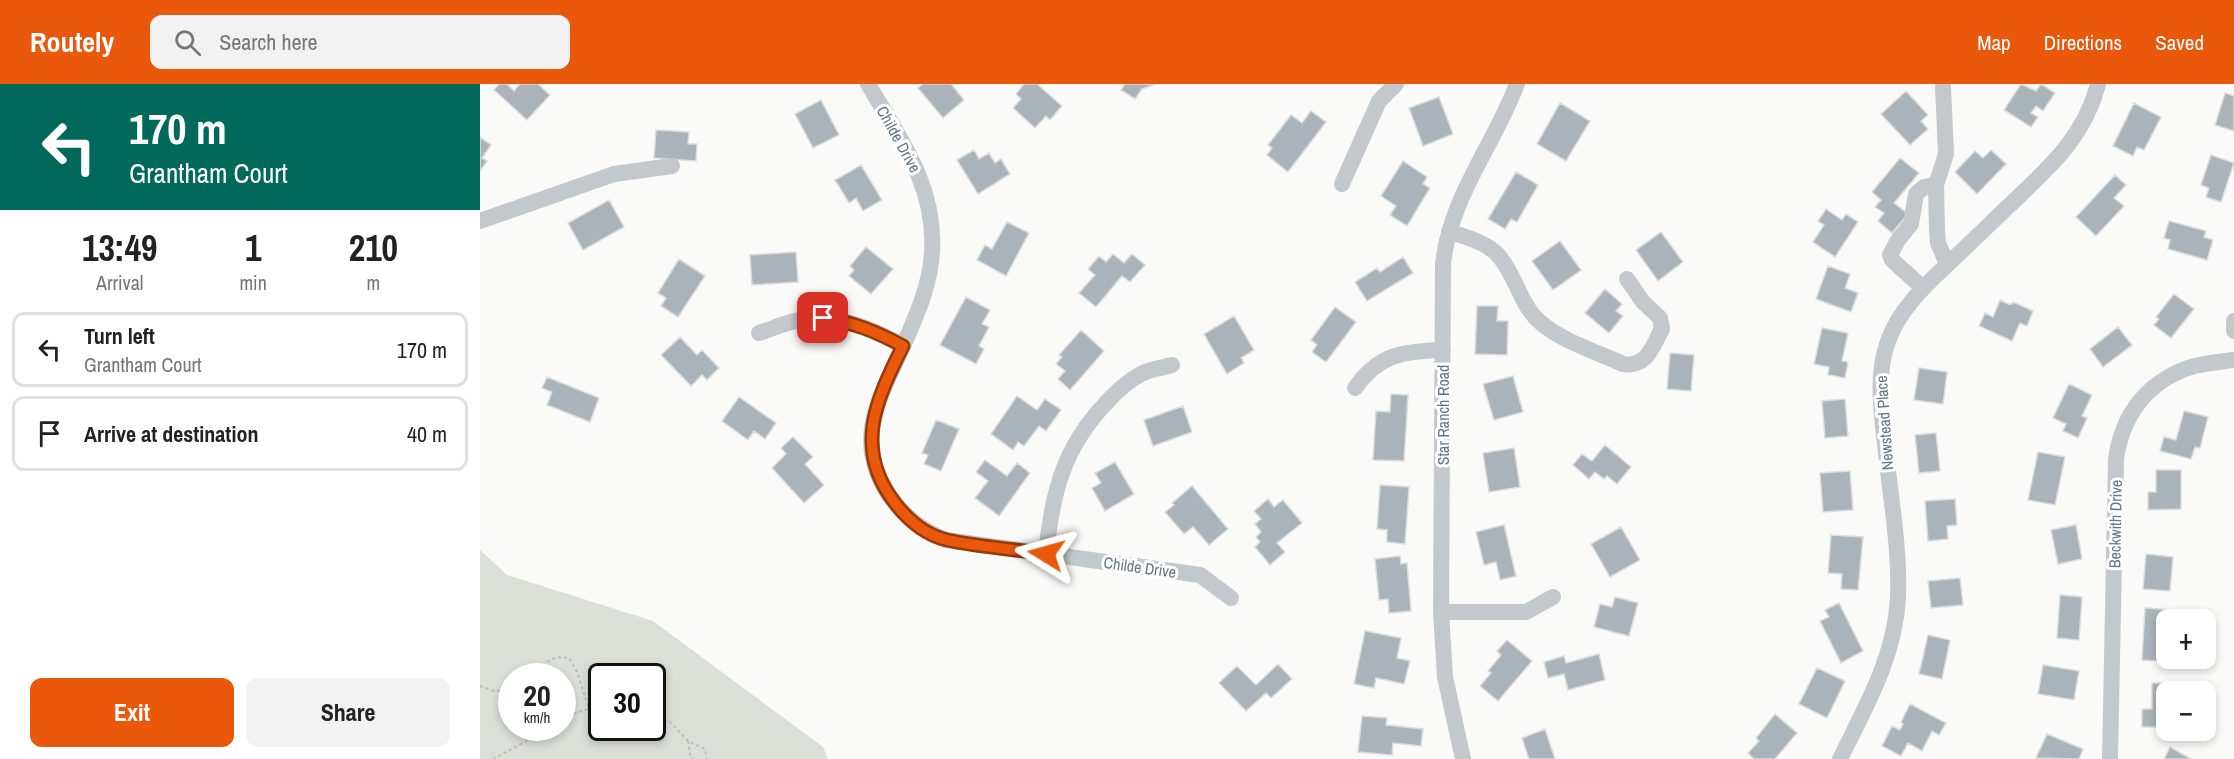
<!DOCTYPE html>
<html lang="en">
<head>
<meta charset="utf-8">
<style>
  :root { --surface:#fff; --page:#f2f2f2; --text:#222; --muted:#767676; --line:#e0e0e0; --accent:#ea580c }
  body { margin:0; font-family:"Archivo Narrow",sans-serif; background:var(--page); color:var(--text); height:100vh; display:flex; flex-direction:column; font-size:22px; white-space:nowrap }
  * { box-sizing:border-box; margin:0 }
  p { font-size:20px; color:var(--muted) }
  .icon { flex:none; width:33px; height:33px; fill:none; stroke:currentColor; stroke-width:2; stroke-linecap:round; stroke-linejoin:round }
  .map { position:relative; flex:1; overflow:hidden }
  .drawer { display:flex; flex-direction:column; background:var(--surface); width:480px }
  .drawer>* { flex:none }
  .top-card { background:#00695c; color:#fff; overflow:hidden }
  .controls { position:absolute; left:1676px; top:525px; display:grid; gap:12px }
  .controls a { display:grid; place-items:center; width:60px; height:60px; border-radius:12px; background:var(--surface); box-shadow:0 3px 9px #0003; font-size:30px }
  .speed { position:absolute; left:18px; top:579px; display:flex; gap:12px; font-size:30px; font-weight:700; text-align:center }
  .speed>* { display:grid; place-content:center; width:78px; height:78px; border-radius:50%; background:var(--surface); box-shadow:0 3px 9px #0003; line-height:1 }
  .speed small { font-size:15px; font-weight:400 }
  .speed .limit { border:3px solid #111; border-radius:9px; background:#fff; color:#111 }
  .pin { position:absolute; display:grid; place-items:center; width:51px; height:51px; color:#fff; margin:-26px; border-radius:12px; box-shadow:0 3px 9px #0006 }
  .me { position:absolute; width:66px; margin:-33px; rotate:278deg; stroke-linejoin:round; filter:drop-shadow(0 0 4px #0008) }
  .turn { display:flex; align-items:center; gap:21px; height:126px; padding:0 30px; font-size:27px }
  .turn .icon { width:78px; height:78px; stroke-width:2.5 }
  .turn b { display:block; font-size:42px; line-height:51px }
  .eta { display:flex; justify-content:space-evenly; align-items:center; height:102px; text-align:center }
  .eta b { font-size:36px; font-weight:800; line-height:42px }
  .button { display:flex; gap:12px; margin-top:auto; padding:12px 30px }
  .button a { flex:1; height:69px; border-radius:12px; background:var(--accent); color:#fff; font-size:24px; font-weight:800; line-height:69px; text-align:center }
  .button a+a { background:var(--page); color:var(--text) }
  ul { padding:0; list-style:none }
  li { display:flex; align-items:center; gap:18px; height:75px; margin:0 12px 9px; padding:0 18px; border:3px solid var(--line); border-radius:12px }
  li div { flex:1 }
  li b { display:block; font-size:22px }
  li em { font-style:normal }
  header { display:flex; align-items:center; gap:36px; box-sizing:border-box; height:84px; padding:0 30px; background:var(--accent); color:#fff }
  header strong { font-size:28px }
  nav { display:flex; gap:33px; margin-inline-start:auto; font-size:21px }
  .search { width:420px; height:54px; background:var(--page); display:flex; align-items:center; gap:15px; box-sizing:border-box; padding:0 21px; border-radius:12px; color:var(--muted); font-size:22px }
  main { display:flex; flex:1; min-height:0 }
  .map>svg:first-child { display:block }
  .green { fill:#dadfd7; fill-rule:evenodd }
  .building { fill:#aab3b9; stroke:#dcdcda; stroke-width:1.5 }
  .lines { fill:none; stroke-linecap:round; stroke-linejoin:round }
  .path { stroke:#bbbfc2; stroke-width:2; stroke-dasharray:3 3; stroke-linecap:butt }
  .minor { stroke:#c3c8cc; stroke-width:16 }
  .route-casing { stroke:#983908; stroke-width:15 }
  .route { stroke:#ea580c; stroke-width:10 }
  .labels { text-anchor:middle; dominant-baseline:central; stroke-width:6; stroke-linejoin:round; paint-order:stroke }
  .street-label { font-size:16px; fill:#657683; stroke:#fff }
</style>
</head>
<body>
<header>
<strong>Routely</strong>
<div class="search"><svg class="icon" aria-label="search" viewBox="0 0 24 24"><circle cx="10" cy="10" r="6"/><path d="M15 15l6 6"/></svg>Search here</div>
<nav><a>Map</a><a>Directions</a><a>Saved</a></nav>
</header>
<main>
<section class="drawer">
<div class="top-card">
<div class="turn"><svg class="icon" aria-label="left" viewBox="0 0 24 24"><path d="M17 20v-9H6M10 6l-5 5 5 5"/></svg><div><b>170 m</b>Grantham Court</div></div>
</div>
<div class="eta">
<div><b>13:49</b><p>Arrival</p></div>
<div><b>1</b><p>min</p></div>
<div><b>210</b><p>m</p></div>
</div>
<ul>
<li><svg class="icon" aria-label="left" viewBox="0 0 24 24"><path d="M17 20v-9H6M10 6l-5 5 5 5"/></svg><div><b>Turn left</b><p>Grantham Court</p></div><em>170 m</em></li>
<li><svg class="icon" aria-label="arrive" viewBox="0 0 24 24"><path d="M6 21V4h12l-3 4 3 4H6"/></svg><div><b>Arrive at destination</b></div><em>40 m</em></li>
</ul>
<div class="button"><a>Exit</a><a>Share</a></div>
</section>
<div class="map">
<svg width="1754" height="675" viewBox="0 0 1754 675">
  <rect width="100%" height="100%" fill="#fafaf8"/>
  <path class="green" d="M 0,466 L 27,491 L 173,537 L 343,663 L 348,675 L 0,675 ZM 32,592 L 82,592 L 82,644 L 32,644 ZM 122,592 L 172,592 L 172,644 L 122,644 Z"/>
  <path class="building" d="M 19,0 L 27,0 L 34,7 L 40,0 L 58,0 L 70,11 L 47,36 L 14,6 Z
    M 443,0 L 471,0 L 484,16 L 463,34 L 438,4 Z
    M 544,0 L 557,0 L 582,22 L 570,36 L 566,32 L 555,44 L 533,24 L 541,15 L 536,10 Z
    M 645,0 L 676,0 L 662,5 L 655,15 L 641,6 Z
    M 1541,0 L 1556,7 L 1561,0 L 1575,9 L 1563,27 L 1556,22 L 1551,29 L 1558,33 L 1551,43 L 1524,26 Z
    M 1426,7 L 1448,31 L 1441,37 L 1448,45 L 1430,61 L 1401,30 Z
    M 1745,9 L 1754,12 L 1754,47 L 1735,41 Z
    M 959,13 L 973,50 L 943,62 L 929,24 Z
    M 341,16 L 359,51 L 333,64 L 315,30 Z
    M 1080,19 L 1110,37 L 1086,77 L 1057,60 Z
    M 1654,19 L 1681,33 L 1664,66 L 1657,63 L 1653,72 L 1633,62 Z
    M 831,27 L 846,38 L 808,88 L 787,71 L 792,64 L 788,61 L 811,31 L 822,39 Z
    M 176,46 L 209,48 L 208,60 L 217,60 L 216,77 L 174,74 Z
    M 0,53 L 11,61 L 2,74 L 7,77 L 0,87 Z
    M 494,66 L 499,75 L 509,69 L 515,79 L 521,75 L 530,90 L 498,110 L 477,76 Z
    M 1511,66 L 1526,80 L 1497,110 L 1475,88 L 1495,67 L 1503,74 Z
    M 1731,71 L 1754,79 L 1741,118 L 1726,113 L 1729,104 L 1721,101 Z
    M 1420,74 L 1439,89 L 1414,119 L 1428,130 L 1412,149 L 1398,137 L 1404,129 L 1395,123 L 1401,116 L 1392,108 Z
    M 923,77 L 947,93 L 943,100 L 950,104 L 927,142 L 910,131 L 916,122 L 901,112 Z
    M 381,81 L 402,116 L 383,127 L 376,114 L 369,119 L 355,96 Z
    M 1036,88 L 1058,101 L 1037,138 L 1031,135 L 1025,145 L 1008,135 Z
    M 1635,91 L 1646,101 L 1634,114 L 1644,122 L 1616,152 L 1596,133 Z
    M 129,116 L 144,143 L 103,166 L 88,139 Z
    M 1346,125 L 1362,136 L 1366,130 L 1378,138 L 1355,173 L 1333,158 L 1344,141 L 1338,137 Z
    M 1689,137 L 1726,147 L 1724,153 L 1733,156 L 1727,176 L 1688,165 L 1690,156 L 1684,154 Z
    M 527,138 L 549,149 L 526,192 L 497,176 L 505,161 L 512,165 Z
    M 1181,148 L 1203,178 L 1178,197 L 1156,166 Z
    M 1080,157 L 1101,186 L 1073,206 L 1052,177 Z
    M 386,163 L 413,185 L 391,210 L 369,192 L 374,186 L 370,182 Z
    M 316,168 L 318,198 L 272,201 L 270,171 Z
    M 633,170 L 644,179 L 652,170 L 665,181 L 650,198 L 642,192 L 616,223 L 599,209 L 615,191 L 608,185 L 619,172 L 626,178 Z
    M 923,173 L 933,189 L 887,217 L 875,198 L 897,184 L 900,188 Z
    M 199,175 L 225,192 L 198,233 L 181,222 L 186,214 L 178,209 Z
    M 1348,182 L 1370,190 L 1365,204 L 1378,209 L 1371,228 L 1336,215 Z
    M 1125,205 L 1142,220 L 1136,227 L 1143,232 L 1129,249 L 1105,229 Z
    M 1694,210 L 1714,225 L 1691,254 L 1674,241 L 1679,235 L 1676,233 Z
    M 486,213 L 510,226 L 502,240 L 509,243 L 499,262 L 504,265 L 496,280 L 460,261 Z
    M 1520,216 L 1528,220 L 1532,220 L 1533,218 L 1553,227 L 1547,242 L 1540,239 L 1532,257 L 1499,242 L 1505,229 L 1513,233 Z
    M 997,222 L 1018,222 L 1017,237 L 1028,237 L 1027,271 L 995,270 Z
    M 855,223 L 876,238 L 846,278 L 832,268 L 837,261 L 831,256 Z
    M 754,232 L 774,266 L 761,274 L 764,279 L 747,290 L 724,250 Z
    M 1638,243 L 1652,261 L 1623,283 L 1610,265 Z
    M 1342,244 L 1368,249 L 1362,277 L 1368,278 L 1365,294 L 1348,291 L 1349,283 L 1334,280 Z
    M 601,246 L 624,267 L 590,306 L 578,295 L 585,287 L 576,280 L 582,273 L 579,271 Z
    M 200,253 L 217,271 L 222,266 L 239,284 L 227,296 L 222,291 L 211,302 L 181,271 Z
    M 1190,269 L 1214,271 L 1211,307 L 1187,305 Z
    M 1439,284 L 1467,288 L 1463,320 L 1434,316 Z
    M 1033,292 L 1043,328 L 1014,336 L 1003,300 Z
    M 67,293 L 119,314 L 110,338 L 67,321 L 72,308 L 62,304 Z
    M 1589,300 L 1612,311 L 1602,332 L 1607,334 L 1598,354 L 1583,347 L 1586,340 L 1573,334 Z
    M 911,310 L 928,311 L 924,377 L 893,376 L 896,327 L 910,328 Z
    M 537,312 L 557,326 L 565,315 L 581,326 L 566,347 L 559,342 L 544,362 L 538,358 L 533,366 L 511,350 Z
    M 259,313 L 296,339 L 285,355 L 274,347 L 268,356 L 242,337 Z
    M 1365,315 L 1368,352 L 1345,354 L 1342,317 Z
    M 703,322 L 712,348 L 673,362 L 664,336 Z
    M 1704,327 L 1728,333 L 1720,364 L 1715,363 L 1711,375 L 1680,367 L 1684,353 L 1696,356 Z
    M 456,336 L 479,345 L 461,387 L 444,380 L 448,371 L 442,369 Z
    M 1456,349 L 1460,387 L 1439,389 L 1435,351 Z
    M 313,353 L 333,373 L 325,380 L 344,401 L 324,419 L 292,384 L 306,370 L 301,364 Z
    M 1125,361 L 1151,383 L 1137,400 L 1127,392 L 1124,395 L 1115,388 L 1109,395 L 1093,381 L 1102,370 L 1112,377 Z
    M 1034,364 L 1040,403 L 1009,408 L 1003,369 Z
    M 1558,368 L 1585,373 L 1575,421 L 1548,416 Z
    M 505,376 L 527,392 L 537,379 L 550,389 L 519,432 L 495,414 L 508,397 L 496,388 Z
    M 635,378 L 654,410 L 625,427 L 612,404 L 621,399 L 615,389 Z
    M 1676,386 L 1701,386 L 1701,425 L 1668,426 L 1668,408 L 1676,408 Z
    M 1370,387 L 1373,426 L 1343,428 L 1340,389 Z
    M 900,401 L 929,403 L 925,460 L 907,458 L 907,446 L 897,445 Z
    M 712,402 L 748,445 L 729,461 L 713,443 L 704,450 L 685,428 L 694,421 L 692,419 Z
    M 788,415 L 794,423 L 803,416 L 822,439 L 797,459 L 805,468 L 790,481 L 775,463 L 780,458 L 776,453 L 781,448 L 775,440 L 781,435 L 774,427 Z
    M 1475,415 L 1477,441 L 1467,442 L 1468,455 L 1448,457 L 1445,417 Z
    M 1024,441 L 1036,492 L 1020,496 L 1016,478 L 1004,481 L 996,448 Z
    M 1596,441 L 1602,475 L 1578,480 L 1571,446 Z
    M 1141,443 L 1160,476 L 1130,493 L 1111,460 Z
    M 1351,451 L 1383,453 L 1378,506 L 1361,505 L 1362,490 L 1348,489 Z
    M 1666,470 L 1693,473 L 1690,507 L 1663,505 Z
    M 920,472 L 921,480 L 927,479 L 931,527 L 909,529 L 908,515 L 899,516 L 895,475 Z
    M 1480,494 L 1483,521 L 1451,524 L 1448,497 Z
    M 1580,511 L 1602,513 L 1599,556 L 1577,554 Z
    M 1135,513 L 1158,519 L 1149,552 L 1114,543 L 1120,520 L 1132,523 Z
    M 1359,519 L 1383,567 L 1361,579 L 1340,537 L 1349,533 L 1345,526 Z
    M 1665,524 L 1694,526 L 1693,536 L 1686,536 L 1686,574 L 1690,574 L 1690,578 L 1662,576 Z
    M 885,547 L 921,554 L 917,574 L 930,577 L 924,600 L 896,594 L 894,604 L 874,600 Z
    M 1448,551 L 1470,556 L 1462,595 L 1439,590 Z
    M 1027,556 L 1052,577 L 1018,617 L 1000,602 L 1011,589 L 1008,587 L 1021,571 L 1017,567 Z
    M 1119,570 L 1125,596 L 1088,606 L 1084,590 L 1068,594 L 1064,578 L 1084,572 L 1086,579 Z
    M 798,580 L 812,595 L 791,614 L 786,609 L 766,627 L 739,599 L 757,582 L 776,601 Z
    M 1563,581 L 1599,587 L 1594,616 L 1558,610 Z
    M 1337,584 L 1365,597 L 1347,634 L 1319,620 Z
    M 1672,599 L 1696,599 L 1696,608 L 1686,608 L 1686,643 L 1662,643 L 1662,625 L 1672,625 Z
    M 1430,620 L 1466,639 L 1459,651 L 1452,647 L 1442,667 L 1428,659 L 1421,672 L 1402,662 L 1412,642 L 1420,646 L 1423,640 L 1421,638 Z
    M 1295,630 L 1317,649 L 1295,675 L 1274,675 L 1268,669 L 1279,657 L 1276,654 Z
    M 882,632 L 907,634 L 906,641 L 943,645 L 941,662 L 913,659 L 912,671 L 878,668 Z
    M 1065,645 L 1075,675 L 1049,675 L 1042,654 Z
    M 1567,650 L 1603,665 L 1599,675 L 1556,674 Z
    M 1690,663 L 1711,675 L 1684,675 Z"/>
  <g class="lines">
    <path class="path" d="M 56,592 C 66,578 70,571 89,574 L 97,588 L 109,625
      M 0,602 L 14,607 L 32,606
      M 82,633 L 109,625 L 122,625
      M 172,633 L 190,638 L 208,657 L 225,665 L 227,675
      M 208,657 L 210,670 L 213,675
      M 13,675 L 71,644"/>
    <path class="minor" d="M 388,0 C 419,53 456,102 452,167 C 451,199 436,233 423,262 C 401,312 373,354 407,408 C 422,431 440,446 466,456 L 720,491 L 751,514
      M 1463,3 L 1466,70 L 1456,101 L 1457,146 L 1458,159 L 1467,180
      M 862,100 L 899,17 L 916,0
      M 0,137 L 134,90 L 192,82
      M 969,147 C 985,153 1006,158 1018,171 C 1036,191 1040,221 1060,238 C 1081,257 1117,268 1143,280 C 1167,284 1172,263 1182,245 L 1180,234 L 1163,218 L 1147,195
      M 1443,204 L 1412,176 L 1410,171 L 1418,156 L 1431,140 L 1436,110 L 1444,103 L 1456,101
      M 1754,237 L 1754,247
      M 279,249 C 294,244 309,237 324,235 C 360,231 393,245 423,262
      M 875,304 C 899,270 923,267 963,266
      M 566,470 C 572,410 583,364 626,319 C 636,308 648,297 661,290 C 670,285 682,284 692,281
      M 961,528 L 1046,528 L 1073,513
      M 983,675 L 965,593 L 961,528 L 963,181 C 969,115 1014,61 1037,0
      M 1360,675 C 1385,624 1415,573 1418,514 C 1420,463 1410,411 1405,360 C 1401,324 1396,291 1408,257 C 1419,227 1443,203 1466,182 C 1489,160 1512,138 1535,116 C 1572,81 1605,51 1618,0
      M 1630,675 L 1636,375 C 1642,332 1666,299 1708,284 C 1722,279 1739,278 1754,276"/>
  </g>
  <g class="lines">
    <defs>
      <path id="route" d="M 343,234 C 373,238 397,248 423,262 C 396,316 373,365 415,419 C 428,436 446,451 467,456 C 499,463 534,465 566,470"/>
    </defs>
    <use href="#route" class="route-casing"/>
    <use href="#route" class="route"/>
  </g>
  <g class="labels">
    <g class="street-label">
      <text transform="translate(419 55) rotate(61)">Childe Drive</text>
      <text transform="translate(963 331) rotate(-90)">Star Ranch Road</text>
      <text transform="translate(1404 339) rotate(-94)">Newstead Place</text>
      <text transform="translate(1635 440) rotate(-89)">Beckwith Drive</text>
      <text transform="translate(660 483) rotate(8)">Childe Drive</text>
    </g>
  </g>
</svg>
<div class="controls">
<a>+</a>
<a>−</a>
</div>
<div class="speed"><div>20<small>km/h</small></div><div class="limit">30</div></div>
<div class="pin" style="left:343px;top:234px;background:#d93025"><svg class="icon" aria-label="arrive" viewBox="0 0 24 24"><path d="M6 21V4h12l-3 4 3 4H6"/></svg></div>
<svg class="me" style="left:566px;top:470px" viewBox="-20 -20 40 40"><path d="M0-17L14 15 0 8-14 15z" fill="#ea580c" stroke="#fff" stroke-width="4"/></svg>
</div>
</main>
</body>
</html>
